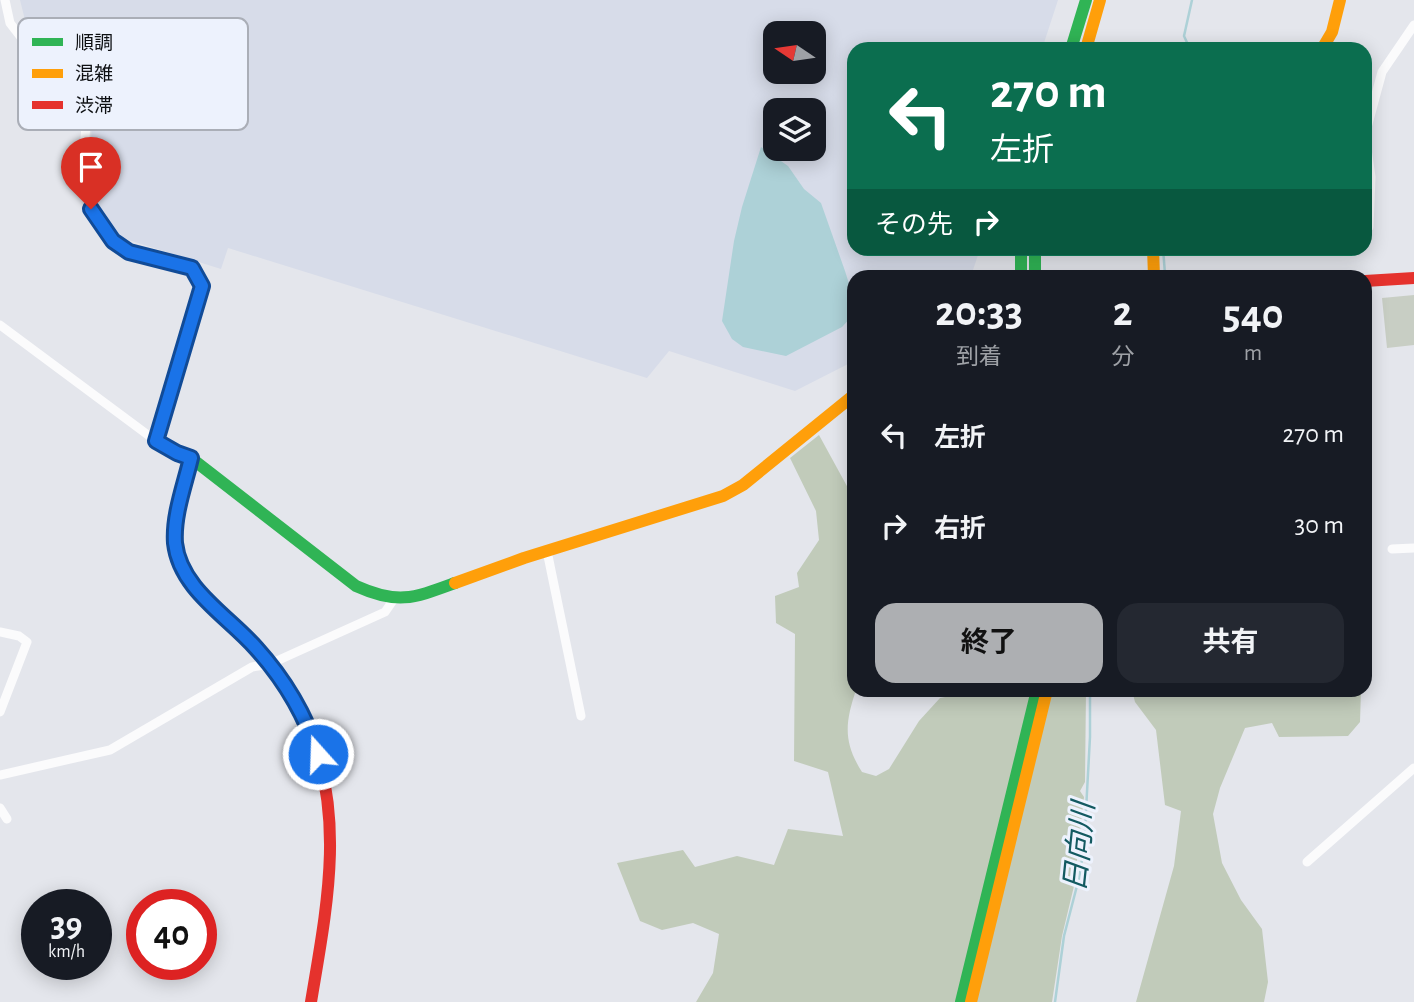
<!DOCTYPE html>
<html lang="ja">
<head>
<meta charset="utf-8">
<style>
  :root { --surface:#171b24; --page:#242831; --text:#f1f3f6; --muted:#9ea1a6; --accent:#adafb2 }
  body { margin:0; font-family:"Alegreya Sans","Noto Sans JP",sans-serif; background:var(--page); color:var(--text); height:100vh; display:flex; flex-direction:column; font-size:26px; white-space:nowrap }
  * { box-sizing:border-box; margin:0 }
  p { font-size:23px; color:var(--muted) }
  .icon { flex:none; width:38px; height:38px; fill:none; stroke:currentColor; stroke-width:2; stroke-linecap:round; stroke-linejoin:round }
  .map { position:relative; flex:1; overflow:hidden }
  .side { position:absolute; left:847px; top:270px; width:525px; height:427px; display:flex; flex-direction:column; background:var(--surface); border-radius:21px; box-shadow:0 4px 18px #0003 }
  .side>* { flex:none }
  .guide { position:absolute; left:847px; top:42px; width:525px; height:214px; border-radius:21px; box-shadow:0 4px 18px #0003; background:#0b6e4f; color:#fff; overflow:hidden }
  .needle { width:46px; rotate:283deg }
  .fabs { position:absolute; left:763px; top:21px; display:grid; gap:14px }
  .fabs a { display:grid; place-items:center; width:63px; height:63px; border-radius:14px; background:var(--surface); box-shadow:0 4px 18px #0003; font-size:35px }
  .speed { position:absolute; left:21px; top:889px; display:flex; gap:14px; font-size:35px; font-weight:700; text-align:center }
  .speed>* { display:grid; place-content:center; width:91px; height:91px; border-radius:50%; background:var(--surface); box-shadow:0 4px 18px #0003; line-height:1 }
  .speed small { font-size:18px; font-weight:400 }
  .speed .limit { border:10px solid #d22; background:#fff; color:#111 }
  .pin { position:absolute; display:grid; place-items:center; width:60px; height:60px; color:#fff; margin:-72px -30px; border-radius:50% 50% 50% 0; rotate:-45deg; box-shadow:0 0 7px #0007 }
  .pin .icon { rotate:45deg }
  .me { position:absolute; width:77px; margin:-38px; rotate:340deg; stroke-linejoin:round; filter:drop-shadow(0 0 5px #0008) }
  .turn { display:flex; align-items:center; gap:24px; height:147px; padding:0 28px; font-size:32px }
  .turn .icon { width:91px; height:91px; stroke-width:2.5 }
  .turn b { display:block; font-size:49px; line-height:60px }
  .then { display:flex; align-items:center; height:66px; padding:0 28px; background:#0003; gap:14px; font-size:26px }
  .eta { display:flex; justify-content:space-evenly; align-items:center; height:119px; text-align:center }
  .eta b { font-size:42px; font-weight:700; line-height:49px }
  .cta { display:flex; gap:14px; margin-top:auto; padding:14px 28px }
  .cta a { flex:1; height:80px; border-radius:21px; background:var(--accent); color:#111; font-size:28px; font-weight:700; line-height:80px; text-align:center }
  .cta a+a { background:var(--page); color:var(--text) }
  ul { padding:0; list-style:none }
  li { display:flex; align-items:center; gap:21px; height:91px; padding:0 28px }
  li div { flex:1 }
  li b { display:block; font-size:26px }
  li em { font-style:normal }
  .map>svg:first-child { display:block }
  .built { fill:#d7dce9; fill-rule:evenodd }
  .green { fill:#c8cec4 }
  .forest { fill:#c1cbba }
  .water { fill:#add1d7 }
  .lines { fill:none; stroke-linecap:round; stroke-linejoin:round }
  .stream { stroke:#add1d7; stroke-width:2.5 }
  .street { stroke:#fbfbfc; stroke-width:9 }
  .fast { stroke:#30b455; stroke-width:12 }
  .slow { stroke:#ff9f0a; stroke-width:12 }
  .jam { stroke:#e5322d; stroke-width:12 }
  .route-casing { stroke:#114b97; stroke-width:18 }
  .route { stroke:#1a73e8; stroke-width:12 }
  .labels { text-anchor:middle; dominant-baseline:central; stroke-width:6; stroke-linejoin:round; paint-order:stroke }
  .water-label { font-size:30px; font-style:italic; fill:#135a61; stroke:#edf2fd }
  .key { fill:#edf2fd; stroke:#aaaeb7; stroke-width:2 }
  .key-label { font-size:19px; fill:#0e1013 }
</style>
</head>
<body>
<div class="map">
<svg width="1414" height="1002" viewBox="0 0 1414 1002">
  <rect width="100%" height="100%" fill="#e4e6ec"/>
  <path class="built" d="M 20,0 L 1058,0 L 1042,49 L 854,49 L 854,248 L 980,249 L 971,276 L 854,276 L 854,361 L 795,391 L 669,351 L 647,378 L 228,248 L 221,269 L 122,238 L 99,216 L 91,172 L 92,68 L 26,24 ZM 775,33 L 814,33 L 814,72 L 775,72 ZM 775,110 L 814,110 L 814,149 L 775,149 Z"/>
  <path class="green" d="M 1414,295 L 1414,345 L 1387,348 L 1382,298 Z"/>
  <path class="forest" d="M 819,435 L 854,499 L 854,690 L 856,690 C 845,723 843,742 862,772 L 876,776 L 889,769 L 919,721 L 940,698 L 981,690 L 1086,690 L 1085,782 L 1080,791 L 1084,797 L 1074,886 L 1062,936 L 1052,1002 L 696,1002 L 713,973 L 719,934 L 693,923 L 662,930 L 640,921 L 617,863 L 683,850 L 695,867 L 737,856 L 774,865 L 788,829 L 843,836 L 828,772 L 794,761 L 795,634 L 776,623 L 775,596 L 799,587 L 797,573 L 819,540 L 816,511 L 790,458 Z
    M 1132,690 L 1361,690 L 1360,722 L 1348,736 L 1279,737 L 1272,723 L 1245,728 L 1220,788 L 1213,814 L 1222,863 L 1241,900 L 1262,929 L 1268,982 L 1264,1002 L 1136,1002 L 1174,866 L 1181,811 L 1165,805 L 1156,730 L 1135,702 Z"/>
  <path class="water" d="M 761,147 L 788,166 L 804,189 L 821,203 L 845,271 L 853,296 L 854,314 L 842,327 L 786,356 L 743,347 L 732,339 L 722,321 L 734,241 L 742,207 Z"/>
  <g class="lines">
    <path class="stream" d="M 1190,49 L 1184,36 L 1192,0
      M 1163,248 L 1165,274 L 1168,276
      M 1055,1002 L 1064,936 L 1079,878 L 1084,847 L 1090,737 L 1090,690"/>
    <path class="street" d="M 5,0 L 10,23 L 20,36 L 83,79 C 91,97 86,119 85,138 C 83,177 85,234 129,252 C 147,259 173,263 192,268 L 202,286 L 156,441
      M 1369,227 L 1371,177 L 1365,135 L 1382,72 L 1414,25
      M 0,325 L 156,441 L 177,453 L 191,458
      M 1392,549 L 1414,548
      M 547,551 L 581,716
      M 0,632 L 19,636 L 27,642 L 0,712
      M 0,775 L 110,750 L 252,667 L 270,664 L 385,612 L 394,599
      M 0,808 L 7,819
      M 1307,862 L 1414,768"/>
    <path class="fast" d="M 1071,49 L 1086,0
      M 1021,248 L 1021,276
      M 1035,248 L 1035,276
      M 309,730 C 296,699 278,670 254,645 C 225,614 181,588 175,542 C 172,514 184,484 191,458 L 356,586 C 398,605 414,598 455,583
      M 961,1002 L 1037,690"/>
    <path class="slow" d="M 1086,49 L 1100,0
      M 1322,49 L 1332,32 L 1340,0
      M 1153,248 L 1154,276
      M 455,583 L 524,558 L 723,496 L 743,485 L 854,395
      M 971,1002 L 1047,690"/>
    <path class="jam" d="M 1365,281 L 1414,278
      M 309,730 C 346,819 326,911 311,1002"/>
  </g>
  <g class="lines">
    <defs>
      <path id="route" d="M 91,209 L 113,241 L 129,252 L 192,268 L 202,286 L 156,441 L 177,453 L 191,458 C 185,484 173,515 175,543 C 180,589 228,616 256,648 C 284,679 305,714 318,754"/>
    </defs>
    <use href="#route" class="route-casing"/>
    <use href="#route" class="route"/>
  </g>
  <g class="labels">
    <g class="water-label">
      <text transform="translate(1080 847) rotate(-84)">日向川</text>
    </g>
  </g>
  <rect x="18" y="18" width="230" height="112" rx="10" class="key"/>
  <rect x="32" y="38" width="31" height="8" fill="#30b455"/>
  <rect x="32" y="69" width="31" height="9" fill="#ff9f0a"/>
  <rect x="32" y="101" width="31" height="8" fill="#e5322d"/>
  <g class="key-label">
    <text x="75" y="49">順調</text>
    <text x="75" y="80">混雑</text>
    <text x="75" y="112">渋滞</text>
  </g>
</svg>
<div class="fabs">
<a><svg class="needle" viewBox="-14 -14 28 28"><path d="M0-13l5 13h-10z" fill="#e53935"/><path d="M0 13l5-13h-10z" fill="#9ea1a6"/></svg></a>
<a><svg class="icon" aria-label="layers" viewBox="0 0 24 24"><path d="M12 4l9 5-9 5-9-5zM3 14l9 5 9-5"/></svg></a>
</div>
<div class="speed"><div>39<small>km/h</small></div><div class="limit">40</div></div>
<div class="pin" style="left:91px;top:209px;background:#d93025"><svg class="icon" aria-label="arrive" viewBox="0 0 24 24"><path d="M6 21V4h12l-3 4 3 4H6"/></svg></div>
<svg class="me" style="left:318px;top:754px" viewBox="-20 -20 40 40"><circle r="17" fill="#1a73e8" stroke="#fff" stroke-width="3"/><path d="M0-11L8 9 0 5-8 9z" fill="#fff"/></svg>
<div class="guide">
<div class="turn"><svg class="icon" aria-label="left" viewBox="0 0 24 24"><path d="M17 20v-9H6M10 6l-5 5 5 5"/></svg><div><b>270 m</b>左折</div></div>
<div class="then">その先<svg class="icon" aria-label="right" viewBox="0 0 24 24"><path d="M7 20v-9h11M14 6l5 5-5 5"/></svg></div>
</div>
<section class="side">
<div class="eta">
<div><b>20:33</b><p>到着</p></div>
<div><b>2</b><p>分</p></div>
<div><b>540</b><p>m</p></div>
</div>
<ul>
<li><svg class="icon" aria-label="left" viewBox="0 0 24 24"><path d="M17 20v-9H6M10 6l-5 5 5 5"/></svg><div><b>左折</b></div><em>270 m</em></li>
<li><svg class="icon" aria-label="right" viewBox="0 0 24 24"><path d="M7 20v-9h11M14 6l5 5-5 5"/></svg><div><b>右折</b></div><em>30 m</em></li>
</ul>
<div class="cta"><a>終了</a><a>共有</a></div>
</section>
</div>
</body>
</html>
